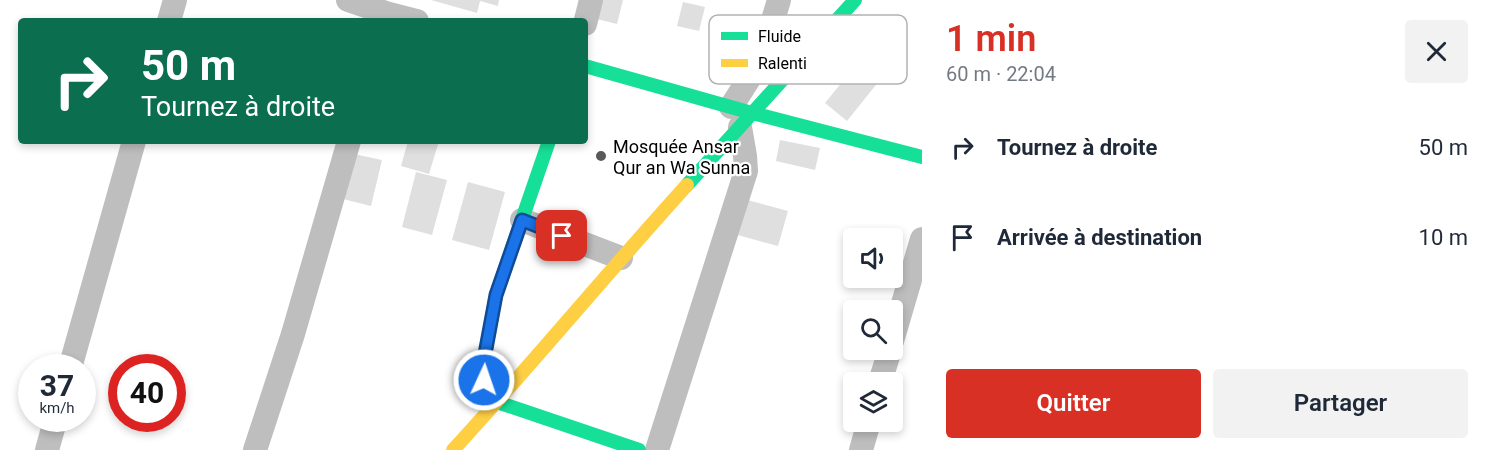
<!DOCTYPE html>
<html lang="fr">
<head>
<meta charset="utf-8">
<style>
  :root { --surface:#fff; --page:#f2f2f3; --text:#1f2937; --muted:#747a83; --accent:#d93025 }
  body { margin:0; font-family:Roboto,sans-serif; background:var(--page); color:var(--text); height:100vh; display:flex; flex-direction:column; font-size:22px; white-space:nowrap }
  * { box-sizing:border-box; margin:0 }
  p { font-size:20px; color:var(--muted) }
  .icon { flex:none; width:33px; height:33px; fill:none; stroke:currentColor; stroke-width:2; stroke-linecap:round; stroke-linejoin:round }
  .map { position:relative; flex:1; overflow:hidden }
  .panel { display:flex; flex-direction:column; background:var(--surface); width:570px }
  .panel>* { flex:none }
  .top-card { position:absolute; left:18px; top:18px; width:570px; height:126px; border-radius:6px; box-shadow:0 3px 9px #0003; background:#0b6e4f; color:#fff; overflow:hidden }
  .tools { position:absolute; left:843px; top:228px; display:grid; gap:12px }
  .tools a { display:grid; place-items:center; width:60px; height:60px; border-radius:6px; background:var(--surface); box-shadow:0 3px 9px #0003; font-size:30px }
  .speed { position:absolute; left:18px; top:354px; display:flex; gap:12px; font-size:30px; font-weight:700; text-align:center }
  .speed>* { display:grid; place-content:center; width:78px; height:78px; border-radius:50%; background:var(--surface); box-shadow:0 3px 9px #0003; line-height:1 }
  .speed small { font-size:15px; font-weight:400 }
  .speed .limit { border:9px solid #d22; background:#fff; color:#111 }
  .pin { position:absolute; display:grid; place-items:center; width:51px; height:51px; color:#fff; margin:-26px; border-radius:12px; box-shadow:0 3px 9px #0006 }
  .me { position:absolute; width:66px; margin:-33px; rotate:3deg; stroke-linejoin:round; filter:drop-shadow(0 0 4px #0008) }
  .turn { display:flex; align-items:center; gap:21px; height:126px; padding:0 24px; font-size:27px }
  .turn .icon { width:78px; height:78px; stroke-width:2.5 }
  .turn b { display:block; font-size:42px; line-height:51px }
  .round { display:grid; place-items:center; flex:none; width:63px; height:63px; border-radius:6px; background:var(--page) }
  .overview { display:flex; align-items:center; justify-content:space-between; height:102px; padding:0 24px }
  h1 { font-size:36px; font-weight:600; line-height:45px; color:var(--accent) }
  .action { display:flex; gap:12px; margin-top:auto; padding:12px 24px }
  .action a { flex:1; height:69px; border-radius:6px; background:var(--accent); color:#fff; font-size:24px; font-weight:600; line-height:69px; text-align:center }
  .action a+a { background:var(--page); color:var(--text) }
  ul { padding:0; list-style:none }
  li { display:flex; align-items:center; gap:18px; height:90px; padding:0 24px }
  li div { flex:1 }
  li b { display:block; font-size:22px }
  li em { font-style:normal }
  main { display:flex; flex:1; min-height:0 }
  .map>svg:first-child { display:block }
  .building { fill:#dfdfdf }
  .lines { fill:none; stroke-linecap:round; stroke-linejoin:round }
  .street { stroke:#bebebe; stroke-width:24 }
  .fast { stroke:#16e098; stroke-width:14 }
  .slow { stroke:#ffcf43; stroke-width:14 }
  .route-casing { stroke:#114b97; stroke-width:15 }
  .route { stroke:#1a73e8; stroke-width:10 }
  .poi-dot { fill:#595959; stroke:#fff; stroke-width:2 }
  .labels { text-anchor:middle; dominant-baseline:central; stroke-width:4.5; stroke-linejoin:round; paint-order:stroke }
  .poi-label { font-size:18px; fill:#000; stroke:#fff; text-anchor:start }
  .key { fill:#fff; stroke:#b2b2b2; stroke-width:1.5 }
  .key-label { font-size:16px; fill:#000 }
</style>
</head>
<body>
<main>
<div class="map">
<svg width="922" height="450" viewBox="0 0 922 450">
  <rect width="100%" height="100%" fill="#fff"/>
  <path class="building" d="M 431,0 L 499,0 L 498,6 L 480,1 L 477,13 Z
    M 602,0 L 623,0 L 617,24 L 597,19 Z
    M 683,2 L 705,7 L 699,31 L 677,26 Z
    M 865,54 L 887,71 L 847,121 L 825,103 Z
    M 780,140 L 820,148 L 815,170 L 776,161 Z
    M 408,141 L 439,141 L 429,174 L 401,166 Z
    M 354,154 L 382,160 L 371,206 L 343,199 Z
    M 416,172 L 447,180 L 432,235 L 402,227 Z
    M 468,182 L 505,192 L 489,250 L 452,240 Z
    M 744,199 L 788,211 L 778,246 L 734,234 Z"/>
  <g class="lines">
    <path class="street" d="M 348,0 L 386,13 L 417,21
      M 169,21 L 175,0
      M 585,24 L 591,0
      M 731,107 L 761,60 L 779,0
      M 522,220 L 621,258
      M 892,341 L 922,239
      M 70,368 L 134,141
      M 880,382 L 890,350
      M 47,450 L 56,418
      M 255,450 L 293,334 L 349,141
      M 657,450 L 746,171 L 745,156 L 740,127
      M 861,450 L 869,422"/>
    <path class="fast" d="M 585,66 L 752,113 L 922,157
      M 549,141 L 496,295 L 485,354 L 485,380 L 497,402 L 639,450
      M 687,185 L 855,0"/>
    <path class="slow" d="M 453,450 C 533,363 608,272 687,185"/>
  </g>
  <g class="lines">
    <defs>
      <path id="route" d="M 484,380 L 485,354 L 496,295 L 522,220 L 562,236"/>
    </defs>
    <use href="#route" class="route-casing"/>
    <use href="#route" class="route"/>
  </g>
  <circle class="poi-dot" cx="601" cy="156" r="6"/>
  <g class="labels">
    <g class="poi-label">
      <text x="613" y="146">Mosquée Ansar<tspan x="613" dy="21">Qur an Wa Sunna</tspan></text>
    </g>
  </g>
  <rect x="709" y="15" width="198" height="69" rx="9" class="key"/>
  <rect x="721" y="32" width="27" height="8" fill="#16e098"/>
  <rect x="721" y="59" width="27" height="8" fill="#ffcf43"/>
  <g class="key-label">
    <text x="758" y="42">Fluide</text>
    <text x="758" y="69">Ralenti</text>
  </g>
</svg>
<div class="tools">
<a><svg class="icon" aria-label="sound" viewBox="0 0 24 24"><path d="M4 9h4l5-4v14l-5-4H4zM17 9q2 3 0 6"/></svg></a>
<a><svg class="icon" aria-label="search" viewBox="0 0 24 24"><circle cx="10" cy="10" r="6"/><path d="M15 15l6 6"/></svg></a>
<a><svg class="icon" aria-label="layers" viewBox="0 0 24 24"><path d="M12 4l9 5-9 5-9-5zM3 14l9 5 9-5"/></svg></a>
</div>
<div class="speed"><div>37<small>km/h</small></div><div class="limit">40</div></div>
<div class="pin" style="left:562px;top:236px;background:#d93025"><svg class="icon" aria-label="arrive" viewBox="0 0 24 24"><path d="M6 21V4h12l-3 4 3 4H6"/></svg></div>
<svg class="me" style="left:484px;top:380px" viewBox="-20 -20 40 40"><circle r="17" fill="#1a73e8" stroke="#fff" stroke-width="3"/><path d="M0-11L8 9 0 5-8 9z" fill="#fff"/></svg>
<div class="top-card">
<div class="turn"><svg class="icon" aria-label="right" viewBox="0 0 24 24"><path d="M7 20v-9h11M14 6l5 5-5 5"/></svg><div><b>50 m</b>Tournez à droite</div></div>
</div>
</div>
<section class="panel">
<div class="overview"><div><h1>1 min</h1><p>60 m · 22:04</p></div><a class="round"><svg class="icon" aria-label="close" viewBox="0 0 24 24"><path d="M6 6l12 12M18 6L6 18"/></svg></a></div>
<ul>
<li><svg class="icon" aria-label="right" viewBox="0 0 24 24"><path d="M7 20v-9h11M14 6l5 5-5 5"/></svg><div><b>Tournez à droite</b></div><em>50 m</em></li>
<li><svg class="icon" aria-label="arrive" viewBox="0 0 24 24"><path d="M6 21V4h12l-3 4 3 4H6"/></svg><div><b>Arrivée à destination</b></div><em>10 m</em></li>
</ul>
<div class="action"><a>Quitter</a><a>Partager</a></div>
</section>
</main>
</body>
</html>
